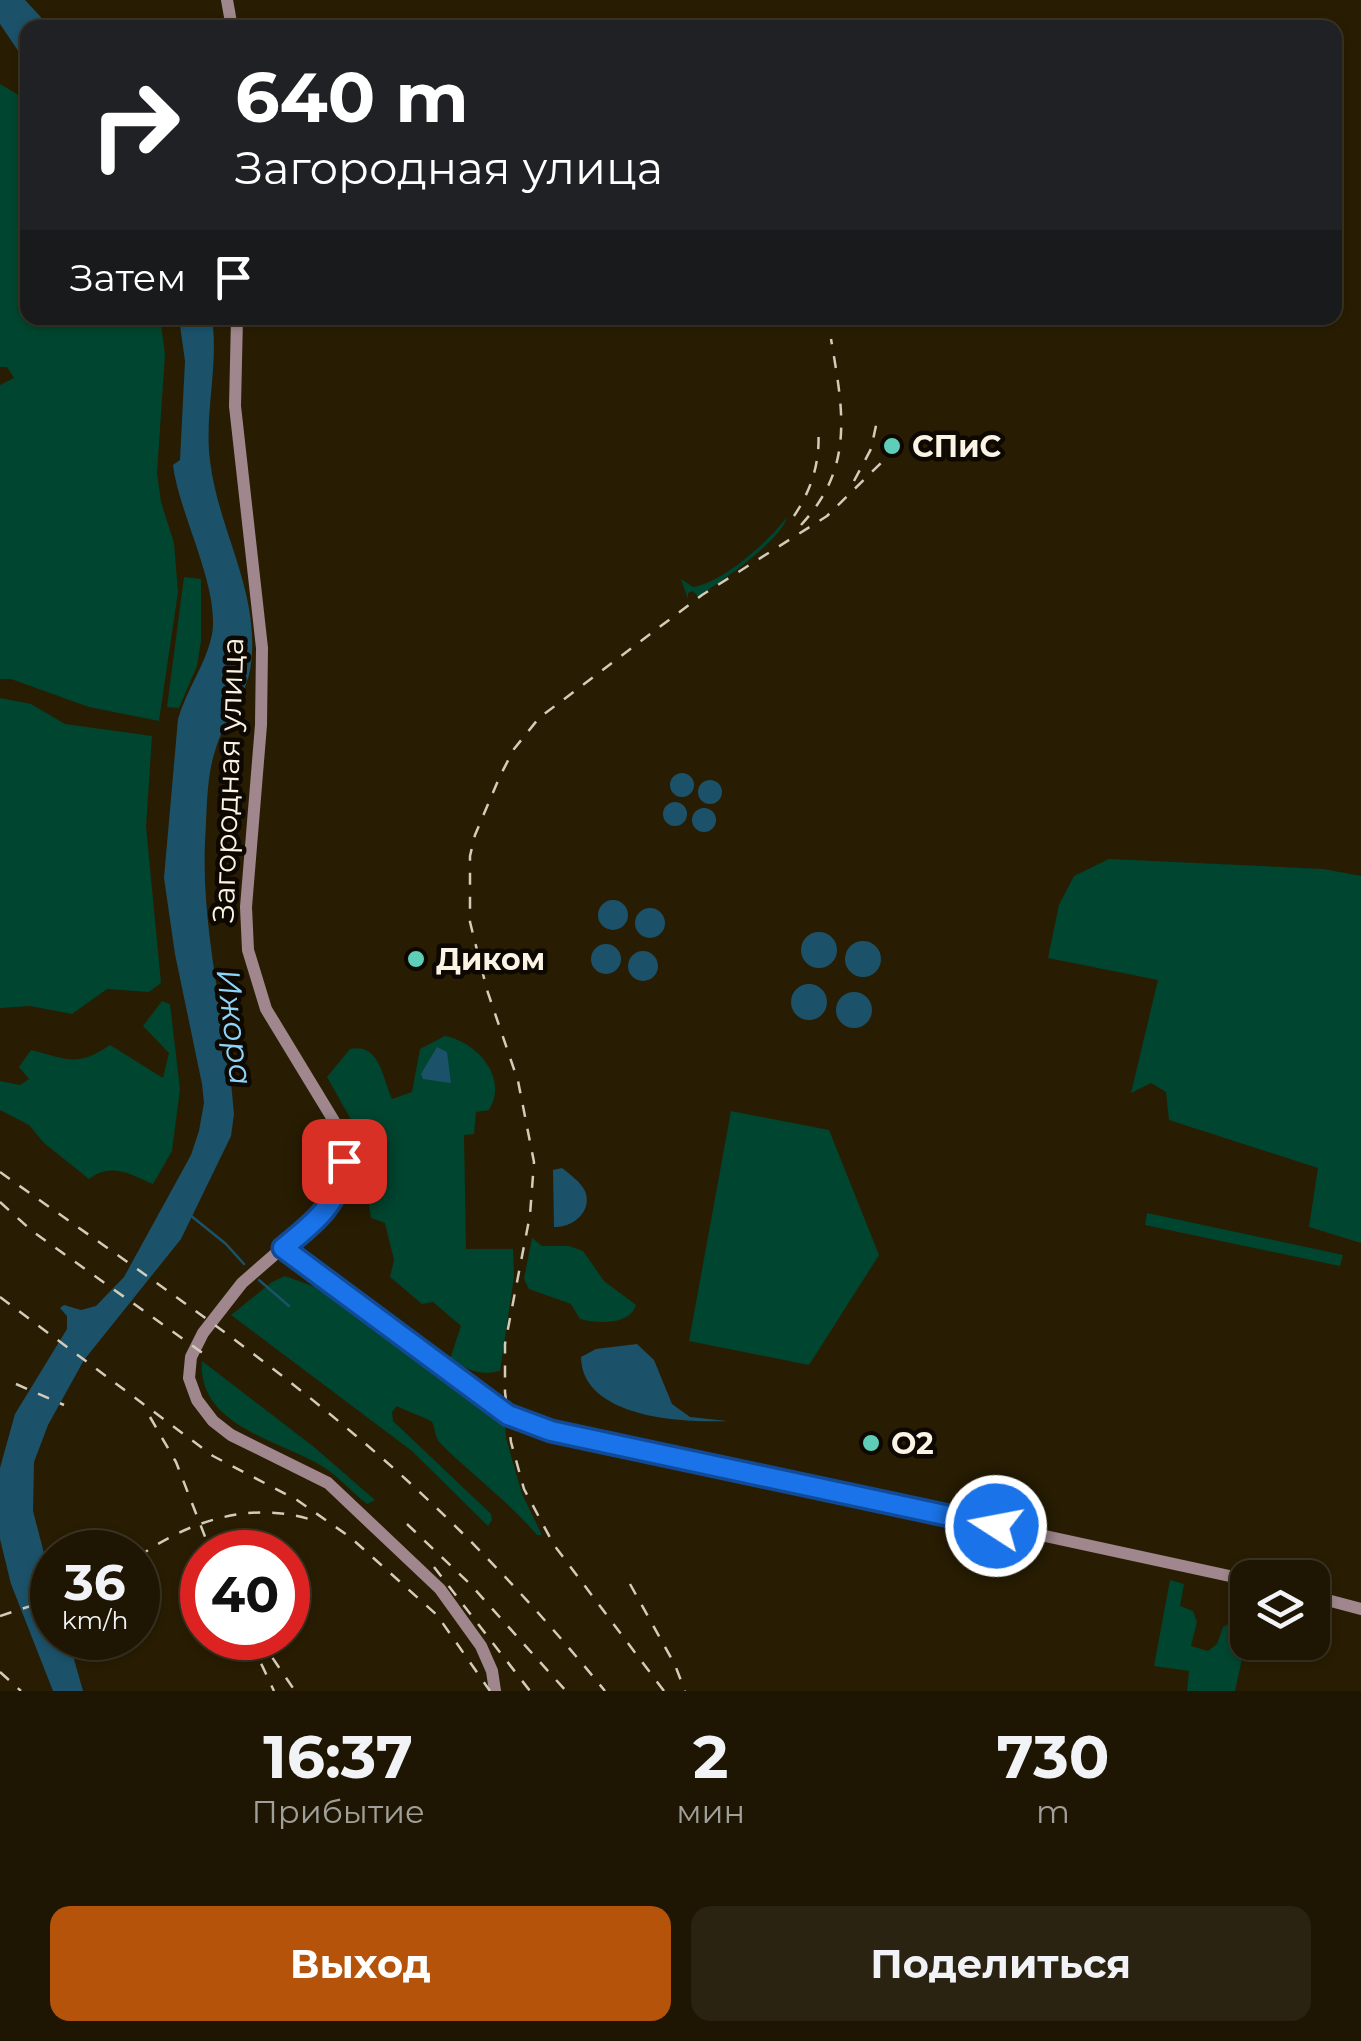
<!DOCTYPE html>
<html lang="ru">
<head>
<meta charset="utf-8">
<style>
  :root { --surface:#1e1602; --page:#2b2311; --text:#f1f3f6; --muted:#a19f99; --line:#3c3524; --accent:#b45309 }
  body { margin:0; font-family:Montserrat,sans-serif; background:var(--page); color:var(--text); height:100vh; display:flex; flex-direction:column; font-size:38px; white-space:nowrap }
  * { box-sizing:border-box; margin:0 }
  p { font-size:32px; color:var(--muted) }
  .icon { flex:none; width:55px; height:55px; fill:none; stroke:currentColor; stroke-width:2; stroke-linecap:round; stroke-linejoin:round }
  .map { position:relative; height:1691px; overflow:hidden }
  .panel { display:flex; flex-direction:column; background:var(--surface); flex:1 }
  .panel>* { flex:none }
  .hud { position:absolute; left:20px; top:20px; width:1322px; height:305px; border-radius:20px; box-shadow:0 2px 8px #0004,0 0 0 2px var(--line); background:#202124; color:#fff; overflow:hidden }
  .buttons { position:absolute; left:1230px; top:1560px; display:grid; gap:20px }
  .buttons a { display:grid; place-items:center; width:100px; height:100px; border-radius:20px; background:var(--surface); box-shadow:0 2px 8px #0004,0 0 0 2px var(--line); font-size:50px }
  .speed { position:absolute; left:30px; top:1530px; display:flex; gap:20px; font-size:50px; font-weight:700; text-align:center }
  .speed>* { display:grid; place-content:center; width:130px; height:130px; border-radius:50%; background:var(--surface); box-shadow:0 2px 8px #0004,0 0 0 2px var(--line); line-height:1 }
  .speed small { font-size:25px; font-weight:400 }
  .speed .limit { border:15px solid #d22; background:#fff; color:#111 }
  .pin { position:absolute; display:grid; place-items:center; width:85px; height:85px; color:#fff; margin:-42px; border-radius:20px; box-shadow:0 5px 15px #0006 }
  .me { position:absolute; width:110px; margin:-55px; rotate:281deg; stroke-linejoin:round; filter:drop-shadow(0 0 8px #0008) }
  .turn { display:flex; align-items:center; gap:35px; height:210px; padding:0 50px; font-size:45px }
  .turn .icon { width:130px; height:130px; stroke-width:2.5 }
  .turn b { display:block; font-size:70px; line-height:85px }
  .then { display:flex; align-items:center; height:95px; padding:0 50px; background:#0003; gap:20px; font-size:38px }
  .eta { display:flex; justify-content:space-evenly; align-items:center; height:170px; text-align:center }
  .eta b { font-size:60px; font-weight:700; line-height:70px }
  .cta { display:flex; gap:20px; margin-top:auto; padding:20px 50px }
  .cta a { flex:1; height:115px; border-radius:20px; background:var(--accent); color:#fff; font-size:40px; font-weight:700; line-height:115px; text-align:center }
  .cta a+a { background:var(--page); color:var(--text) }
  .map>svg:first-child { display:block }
  .green { fill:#00452f }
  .water { fill:#1b526a }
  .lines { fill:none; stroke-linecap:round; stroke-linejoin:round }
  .stream { stroke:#1b526a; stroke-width:2.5 }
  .secondary { stroke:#9f878d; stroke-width:12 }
  .rail { stroke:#d4ccba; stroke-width:2.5; stroke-dasharray:12 12; stroke-linecap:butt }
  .route-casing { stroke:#114b97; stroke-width:25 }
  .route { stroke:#1a73e8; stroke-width:18 }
  .poi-dot { fill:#5eceb8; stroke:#0d0801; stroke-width:4 }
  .labels { text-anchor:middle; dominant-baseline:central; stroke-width:9; stroke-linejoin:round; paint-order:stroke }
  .poi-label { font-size:30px; font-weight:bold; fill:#fbf4e4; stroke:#0d0801; text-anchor:start }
  .street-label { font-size:30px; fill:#fbf4e4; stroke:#0d0801 }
  .water-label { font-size:32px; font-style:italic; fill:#8dd5f8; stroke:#0d0801 }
</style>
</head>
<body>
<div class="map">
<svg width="1361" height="1691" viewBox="0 0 1361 1691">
  <rect width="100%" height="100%" fill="#281d02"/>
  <path class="green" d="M 0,84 L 27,100 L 28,318 L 160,318 L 165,354 L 157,473 L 161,502 L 174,543 L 178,592 L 159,721 L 89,707 L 11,679 L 0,679 L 0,385 L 14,378 L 7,367 L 0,367 Z
    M 787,517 C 781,541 719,583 698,597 L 693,591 L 688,593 L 688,599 L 681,579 L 693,587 C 723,583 769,541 787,517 Z
    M 184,577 L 201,579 L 201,641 L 197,666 L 179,708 L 167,707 Z
    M 0,698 L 31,704 L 65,724 L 152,736 L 146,826 L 161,983 L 149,992 L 107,989 L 72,1014 L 30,1006 L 0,1008 Z
    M 1109,859 L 1323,869 L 1361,876 L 1361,1243 L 1309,1227 L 1318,1168 L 1169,1120 L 1166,1092 L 1151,1083 L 1131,1093 L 1158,980 L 1048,958 L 1059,905 L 1074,876 Z
    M 162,1001 L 170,1004 L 180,1089 L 172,1151 L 153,1184 C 130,1174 111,1162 89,1179 L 44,1143 L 29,1125 L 0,1110 L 0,1081 L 20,1085 L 29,1079 L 19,1067 L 31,1050 C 67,1059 77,1068 110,1045 L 163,1078 L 169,1053 L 143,1026 Z
    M 445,1036 C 477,1042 509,1078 489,1110 L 476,1112 L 474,1134 L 464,1135 L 466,1249 L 513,1249 L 514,1277 L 500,1371 C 480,1376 467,1370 450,1359 L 461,1326 L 433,1302 L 422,1304 L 390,1277 L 394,1260 L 385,1223 L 371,1218 L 357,1130 L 327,1077 L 350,1049 C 380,1043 382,1077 392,1099 L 412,1092 L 420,1049 Z
    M 731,1111 L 829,1130 L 879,1255 L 809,1365 L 689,1341 Z
    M 1147,1213 L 1343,1255 L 1340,1266 L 1145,1225 Z
    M 532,1238 L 542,1246 L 569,1246 L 583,1251 L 604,1281 L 636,1305 C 630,1325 598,1324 580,1319 L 571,1304 L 529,1289 L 524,1279 Z
    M 285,1276 L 318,1288 L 505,1422 L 506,1438 L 522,1494 L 542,1535 L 537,1535 C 508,1501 471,1474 440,1443 C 434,1436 436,1429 432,1422 C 430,1419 403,1410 397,1406 L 392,1412 L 393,1421 L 491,1514 L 492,1520 L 488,1526 L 412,1451 L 231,1315 L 272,1282 Z
    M 202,1361 L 314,1447 L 375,1500 L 367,1504 C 353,1493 340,1478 325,1468 C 283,1441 197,1427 202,1361 Z
    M 1170,1580 L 1184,1584 L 1180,1606 L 1193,1611 L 1197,1622 L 1191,1646 L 1208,1651 L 1217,1644 L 1223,1627 L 1233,1622 L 1240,1591 L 1247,1592 L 1247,1636 L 1235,1691 L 1187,1691 L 1189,1671 L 1154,1666 Z"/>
  <path class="water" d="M 0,0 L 25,0 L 50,27 L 28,28 L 27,64 L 0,24 Z
    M 179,318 L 212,318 C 219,366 204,413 210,461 C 218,527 256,586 252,653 C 250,698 226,713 215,751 C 206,778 207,814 205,842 C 201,933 227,1024 234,1114 L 231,1136 L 181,1239 L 84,1360 L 48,1425 L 34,1462 L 33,1511 L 52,1584 L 52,1638 L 68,1638 L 83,1691 L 53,1691 L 11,1584 L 0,1539 L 0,1468 L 15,1414 L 67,1329 L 67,1316 L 60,1308 L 64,1305 L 81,1310 L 96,1306 L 124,1277 L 191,1155 L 199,1131 L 204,1103 L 202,1084 L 175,954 L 164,878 L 178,719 C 186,691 204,667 211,639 C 223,593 179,515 173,465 L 180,460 L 185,361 Z
    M670 785a12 12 0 1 1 24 0a12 12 0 1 1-24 0Z
    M698 792a12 12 0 1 1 24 0a12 12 0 1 1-24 0Z
    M663 814a12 12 0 1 1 24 0a12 12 0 1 1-24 0Z
    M692 820a12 12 0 1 1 24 0a12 12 0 1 1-24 0Z
    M598 915a15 15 0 1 1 30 0a15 15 0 1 1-30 0Z
    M635 923a15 15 0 1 1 30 0a15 15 0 1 1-30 0Z
    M801 950a18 18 0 1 1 36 0a18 18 0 1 1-36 0Z
    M845 959a18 18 0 1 1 36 0a18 18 0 1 1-36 0Z
    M591 959a15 15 0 1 1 30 0a15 15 0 1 1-30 0Z
    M628 966a15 15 0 1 1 30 0a15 15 0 1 1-30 0Z
    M791 1002a18 18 0 1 1 36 0a18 18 0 1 1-36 0Z
    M836 1010a18 18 0 1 1 36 0a18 18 0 1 1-36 0Z
    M 437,1047 L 447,1052 L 451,1083 L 423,1079 L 421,1074 Z
    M 562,1168 C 569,1174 581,1182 585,1191 C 593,1211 573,1228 554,1227 L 553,1170 Z
    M 637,1344 L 654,1360 L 672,1404 L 690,1417 L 727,1421 C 683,1423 582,1418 581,1357 L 596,1349 Z"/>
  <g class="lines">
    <path class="stream" d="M 190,1215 L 226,1244 L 244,1264
      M 259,1280 L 289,1306"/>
    <path class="secondary" d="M 227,0 L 232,28
      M 237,318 L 235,406 L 262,648 L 261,725 L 246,907 L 248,950 L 266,1009 L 334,1121 L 341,1143 L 344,1168 L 338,1192 L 328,1208 L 242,1283 L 203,1333 L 191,1357 L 189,1378 L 197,1400 L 213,1421 L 231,1435 L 328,1483 L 440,1589 L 481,1646 L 492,1671 L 495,1691
      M 283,1248 L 486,1401 L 528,1424 L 1248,1580
      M 1312,1596 L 1361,1609"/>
    <path class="rail" d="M 854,481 L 871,449 L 877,421
      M 794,516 C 812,489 821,460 818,427
      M 801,525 C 855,467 843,410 831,339
      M 0,1172 C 119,1257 243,1340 355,1435 C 446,1511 530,1599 605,1691
      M 0,1202 L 32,1231 L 204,1354
      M 0,1297 L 213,1456 L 297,1500 L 350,1537 L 437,1615 L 490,1691
      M 16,1384 L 64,1405
      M 150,1417 L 176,1462 L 211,1552
      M 407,1524 L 470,1584 L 566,1691
      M 138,1557 C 190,1520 255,1499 318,1522
      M 434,1567 L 530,1691
      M 630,1584 L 675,1665 L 685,1691
      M 0,1616 L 52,1599
      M 259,1638 L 295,1691
      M 251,1642 L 274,1691
      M 0,1672 L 21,1691
      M 664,1691 L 554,1545 L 524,1489 L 511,1442 L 505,1392 L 505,1344 L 530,1215 L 534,1162 L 518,1081 L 487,990 L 470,922 L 470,856 L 475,835 L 500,776 L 514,749 L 539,718 L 702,595 L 827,516 L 884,460"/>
  </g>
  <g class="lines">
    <defs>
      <path id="route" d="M 344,1161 C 342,1202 313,1224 283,1248 L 508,1415 L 551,1431 L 996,1526"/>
    </defs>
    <use href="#route" class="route-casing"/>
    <use href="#route" class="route"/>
  </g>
  <g class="poi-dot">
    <circle cx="892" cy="446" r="10"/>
    <circle cx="416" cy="959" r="10"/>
    <circle cx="871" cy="1443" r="10"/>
  </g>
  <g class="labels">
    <g class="poi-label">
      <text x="912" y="446">СПиС</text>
      <text x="436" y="959">Диком</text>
      <text x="891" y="1443">O2</text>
    </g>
    <g class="street-label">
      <text transform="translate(228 780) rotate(-88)">Загородная улица</text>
    </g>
    <g class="water-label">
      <text transform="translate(235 1027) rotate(83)">Ижора</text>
    </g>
  </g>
</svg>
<div class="buttons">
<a><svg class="icon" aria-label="layers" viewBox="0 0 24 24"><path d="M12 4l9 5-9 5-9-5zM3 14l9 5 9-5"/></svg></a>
</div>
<div class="speed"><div>36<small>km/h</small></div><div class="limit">40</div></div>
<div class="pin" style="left:344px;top:1161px;background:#d93025"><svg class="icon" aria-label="arrive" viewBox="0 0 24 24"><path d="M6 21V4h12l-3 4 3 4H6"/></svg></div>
<svg class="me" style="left:996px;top:1526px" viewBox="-20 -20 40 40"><circle r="17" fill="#1a73e8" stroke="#fff" stroke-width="3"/><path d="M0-11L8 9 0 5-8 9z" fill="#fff"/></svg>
<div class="hud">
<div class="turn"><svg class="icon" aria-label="right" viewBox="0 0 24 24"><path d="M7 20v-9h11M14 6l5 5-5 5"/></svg><div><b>640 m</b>Загородная улица</div></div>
<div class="then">Затем<svg class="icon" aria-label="arrive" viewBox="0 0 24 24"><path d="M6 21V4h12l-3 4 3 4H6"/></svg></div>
</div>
</div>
<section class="panel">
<div class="eta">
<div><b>16:37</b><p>Прибытие</p></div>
<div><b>2</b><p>мин</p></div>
<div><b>730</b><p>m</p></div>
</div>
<div class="cta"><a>Выход</a><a>Поделиться</a></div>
</section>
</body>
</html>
